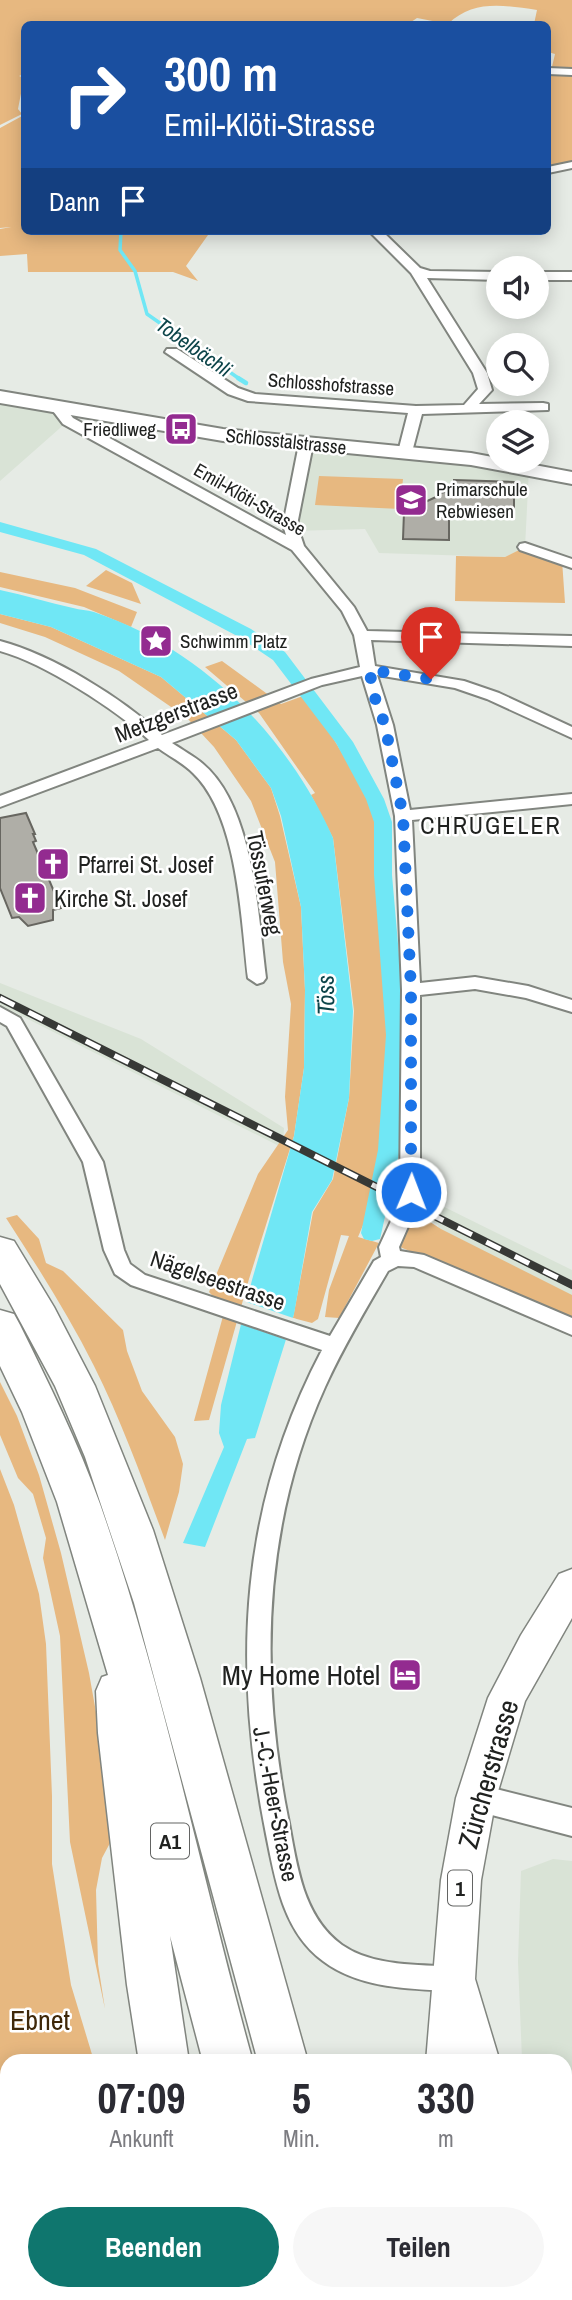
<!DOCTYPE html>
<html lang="de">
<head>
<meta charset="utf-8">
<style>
  :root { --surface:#fff; --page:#f7f7f7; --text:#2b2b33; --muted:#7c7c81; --accent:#0f766e }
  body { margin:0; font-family:"Archivo Narrow",sans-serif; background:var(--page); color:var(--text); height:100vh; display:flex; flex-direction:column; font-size:26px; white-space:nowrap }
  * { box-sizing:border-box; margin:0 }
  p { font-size:23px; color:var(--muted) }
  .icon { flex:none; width:38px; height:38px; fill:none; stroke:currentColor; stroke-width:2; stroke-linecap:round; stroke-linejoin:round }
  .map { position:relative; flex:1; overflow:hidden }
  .drawer { position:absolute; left:0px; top:2054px; width:572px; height:247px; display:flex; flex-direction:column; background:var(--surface); border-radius:21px 21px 0 0; box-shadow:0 4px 18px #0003 }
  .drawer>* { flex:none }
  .banner { position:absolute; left:21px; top:21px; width:530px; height:214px; border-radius:10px; box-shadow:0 4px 18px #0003; background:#1a4fa0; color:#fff; overflow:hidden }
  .controls { position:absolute; left:486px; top:256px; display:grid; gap:14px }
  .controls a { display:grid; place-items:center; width:63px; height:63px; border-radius:50%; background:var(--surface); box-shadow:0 4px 18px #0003; font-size:35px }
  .pin { position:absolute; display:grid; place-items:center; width:60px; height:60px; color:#fff; margin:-72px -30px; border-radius:50% 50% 50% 0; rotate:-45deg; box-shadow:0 0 7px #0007 }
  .pin .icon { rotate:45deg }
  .me { position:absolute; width:77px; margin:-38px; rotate:1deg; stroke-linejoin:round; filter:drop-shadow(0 0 5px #0008) }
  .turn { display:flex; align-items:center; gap:24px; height:147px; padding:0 28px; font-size:32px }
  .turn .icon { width:91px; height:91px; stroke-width:2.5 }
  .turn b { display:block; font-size:49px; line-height:60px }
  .then { display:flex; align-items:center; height:66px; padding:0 28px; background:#0003; gap:14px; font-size:26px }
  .eta { display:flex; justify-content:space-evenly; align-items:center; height:119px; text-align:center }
  .eta b { font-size:42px; font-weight:700; line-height:49px }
  .action { display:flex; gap:14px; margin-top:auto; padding:14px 28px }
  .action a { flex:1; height:80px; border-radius:42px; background:var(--accent); color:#fff; font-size:28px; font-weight:700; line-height:80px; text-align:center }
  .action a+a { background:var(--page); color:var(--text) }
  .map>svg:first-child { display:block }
  .built { fill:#d9e3d6 }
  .green { fill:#e7b880 }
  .water { fill:#70e7f5 }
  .pier { fill:#e6ebe5 }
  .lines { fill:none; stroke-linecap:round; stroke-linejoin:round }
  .stream-far1 { stroke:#70e7f5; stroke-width:3.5 }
  .stream { stroke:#70e7f5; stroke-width:4.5 }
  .canal { fill:#70e7f5; fill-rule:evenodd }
  .building { fill:#afaea7; stroke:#676660; stroke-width:2 }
  .minor-tunnel { stroke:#bec3be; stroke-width:19; stroke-dasharray:19 10; stroke-linecap:butt }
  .minor-casing { stroke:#81857f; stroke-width:4 }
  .tertiary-casing { stroke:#81857f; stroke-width:4 }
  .secondary-casing { stroke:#81857f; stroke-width:4 }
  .primary-casing { stroke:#81857f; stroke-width:3 }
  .motorway-casing { stroke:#81857f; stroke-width:3 }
  .minor { fill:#fff; fill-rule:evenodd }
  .tertiary { fill:#fff; fill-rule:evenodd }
  .secondary { fill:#fff; fill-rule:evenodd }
  .primary { fill:#fff; fill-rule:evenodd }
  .motorway { fill:#fff; fill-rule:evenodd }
  .rail-casing { stroke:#373936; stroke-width:8 }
  .rail { stroke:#fff; stroke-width:5; stroke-dasharray:16; stroke-linecap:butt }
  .route { stroke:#1a73e8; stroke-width:12; stroke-dasharray:0 21.6 }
  .labels { text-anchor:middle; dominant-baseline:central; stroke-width:5; stroke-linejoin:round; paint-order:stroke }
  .far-street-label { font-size:19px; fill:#202220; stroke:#fff }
  .far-poi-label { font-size:19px; fill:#202220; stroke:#fff; text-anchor:start }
  .far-water-label { font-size:21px; font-style:italic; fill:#0d454a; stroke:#fff }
  .shield { fill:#fff; stroke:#636463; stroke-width:2 }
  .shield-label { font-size:21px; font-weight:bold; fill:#202220 }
  .street-label { font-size:23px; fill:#202220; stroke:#fff }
  .poi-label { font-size:23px; fill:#202220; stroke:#fff; text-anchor:start }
  .neighbourhood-label { font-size:24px; letter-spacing:2px; fill:#202220; stroke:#fff }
  .water-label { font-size:24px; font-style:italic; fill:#0d454a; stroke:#fff }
  .near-poi-label { font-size:28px; fill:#202220; stroke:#fff; text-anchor:end }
  .near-street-label { font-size:28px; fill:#202220; stroke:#fff }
  .near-park-label { font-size:28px; fill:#3f2809; stroke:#fff }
</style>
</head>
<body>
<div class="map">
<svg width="572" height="2300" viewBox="0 0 572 2300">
  <rect width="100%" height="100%" fill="#e6ebe5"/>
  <path class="built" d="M 0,398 L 57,407 L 68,421 L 0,481 Z
    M 306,444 L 529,469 L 525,547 L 505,557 L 379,553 L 365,529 L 292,531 Z
    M 0,983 L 141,1039 L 284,1128 L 283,1144 L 279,1146 L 0,1005 Z
    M 418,1194 L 572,1270 L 572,1320 L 441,1240 L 438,1225 L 416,1212 Z
    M 553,1859 L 572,1861 L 572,2300 L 559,2300 L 558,2294 L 565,2294 L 568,2286 L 565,2274 L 565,2062 L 523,2061 L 522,2059 L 518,1962 L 521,1871 Z"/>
  <path class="green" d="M 0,0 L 572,0 L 572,165 L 548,170 L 548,71 L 551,71 L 555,54 L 548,52 L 548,24 L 534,24 L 537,10 C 502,5 473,0 448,24 L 417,18 L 408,24 L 24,24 L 24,74 L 19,76 L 24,78 L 18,109 L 22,114 L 0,125 Z
    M 24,90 L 24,231 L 187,231 L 208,235 L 186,266 L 198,281 L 173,272 L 28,272 L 27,254 L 0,256 L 0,229 L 11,227 L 0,228 L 0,128 L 24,115 L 21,103 Z
    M 319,476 L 403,479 L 400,509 L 315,505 Z
    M 525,547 L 562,560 L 565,603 L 455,601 L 456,556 L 505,557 Z
    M 106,570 L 132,583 L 141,604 L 86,586 Z
    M 0,572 L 75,588 L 137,612 L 131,627 L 84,607 L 0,587 Z
    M 0,614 L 51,627 L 161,677 L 236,740 L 271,788 L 280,816 L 301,907 L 305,990 L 304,1068 L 294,1136 L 249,1279 L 209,1420 L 194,1421 L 225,1309 L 209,1292 L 258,1174 L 288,1130 L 285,1097 L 291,1004 L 283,962 L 275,862 L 251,801 L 214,747 L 187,718 L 119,671 L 45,637 L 0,623 Z
    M 222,661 L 281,704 L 303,696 L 333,738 L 370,800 L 377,835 L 379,915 L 392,1036 L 381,1183 L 358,1237 L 379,1243 L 339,1318 L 325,1317 L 329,1290 L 349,1236 L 341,1235 L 318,1319 L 312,1323 L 293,1318 L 313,1212 L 333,1179 L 349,1098 L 354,1011 L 333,838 L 311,795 L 315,793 L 259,713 L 205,667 Z
    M 413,1211 L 441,1229 L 572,1295 L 572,1320 L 400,1247 L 398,1245 Z
    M 17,1215 L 39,1239 L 46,1263 L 63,1271 L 123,1330 L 127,1351 L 142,1391 L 175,1437 L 183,1464 L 179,1492 L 165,1540 C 143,1481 122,1422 94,1366 C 68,1314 37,1266 6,1218 Z
    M 0,1382 L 17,1416 L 39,1475 L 61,1553 L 89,1673 L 117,1830 L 102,1858 L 96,1890 L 98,1964 L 105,2009 L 70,1842 L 60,1636 L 43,1558 L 46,1538 L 33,1494 L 18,1478 L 0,1435 Z
    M 0,1469 L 14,1505 L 39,1594 L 46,1644 L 52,1796 L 52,1864 L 71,1985 L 94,2061 L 7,2062 L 7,2294 L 186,2294 L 188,2300 L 0,2300 Z"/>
  <path class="water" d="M 0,590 C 25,595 49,603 73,608 C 80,610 87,610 94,612 C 201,648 288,736 333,838 L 353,1011 L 349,1098 L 332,1180 L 312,1212 L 294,1314 L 255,1438 L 247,1439 L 205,1547 L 183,1543 L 224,1447 L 219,1433 L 221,1405 L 252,1280 L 294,1136 L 304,1068 L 305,990 L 301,907 L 281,816 L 271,788 L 236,740 L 161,677 L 51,627 L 0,614 Z"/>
  <path class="pier" d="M 244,1301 L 296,1319 L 290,1341 L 238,1323 Z"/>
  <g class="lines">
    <path class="stream-far1" d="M 121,231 L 120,250 L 135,271 L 147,314 L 241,380"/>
    <path class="stream" d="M 238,378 L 246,383"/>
    <path class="canal" d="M 0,522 L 96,549 L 251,629 L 285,652 L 353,742 L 384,799 L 392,822 L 392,875 L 406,1035 L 400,1150 L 380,1239 L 372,1241 L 364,1239 L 361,1233 L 378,1150 L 386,1035 L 374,875 L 374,822 L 366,799 L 336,743 L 273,660 L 239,637 L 84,555 L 0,532 Z"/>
  </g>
  <path class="building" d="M 454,480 L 514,482 L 514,512 L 449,510 L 449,540 L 403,539 L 404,512 L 421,512 L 421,509 L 412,508 L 436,497 L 436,494 L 449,491 L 449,494 L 454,494 Z
    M 26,813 L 35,834 L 33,834 L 36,841 L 33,842 L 61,908 L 53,910 L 53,920 L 28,926 L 19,917 L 12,918 L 0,888 L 0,818 Z"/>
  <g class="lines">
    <path class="minor-tunnel" d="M 404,1213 L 410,1192"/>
    <defs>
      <path id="minor" d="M 548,68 L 572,69 L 572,75 L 548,74 Z
        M 572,162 L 572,168 L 548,173 L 548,167 Z
        M 369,231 L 382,231 L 420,268 L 430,271 L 499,272 L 499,280 L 427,278 L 487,373 L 492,390 L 479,404 L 543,403 L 548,404 L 548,410 L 422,414 L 412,452 L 405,456 L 398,452 L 408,413 L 248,401 L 228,394 L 165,352 L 167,349 L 177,349 L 238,388 L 255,394 L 416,406 L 464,405 L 478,389 L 473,373 L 411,273 Z
        M 537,272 L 572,272 L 572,280 L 537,280 Z
        M 57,403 L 62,404 L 73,418 L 286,535 L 283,525 L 299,444 L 306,440 L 311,441 L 313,444 L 297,525 L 304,546 L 354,607 L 367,631 L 572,636 L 572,646 L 371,640 L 375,666 L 464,681 L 499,693 L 572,727 L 572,738 L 487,699 L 455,688 L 377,675 L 393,725 L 410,810 L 572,794 L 572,804 L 412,820 L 420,983 L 475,977 L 528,986 L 572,1000 L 572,1012 L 526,998 L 475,989 L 420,995 L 420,1192 L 417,1197 L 403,1197 L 400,1192 L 402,990 L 395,816 L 377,725 L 362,676 L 322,685 L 172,743 C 182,750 194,756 203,764 C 254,807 258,916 266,978 L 263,982 L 257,984 L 248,978 C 241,919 238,816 193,773 C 183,763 169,756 158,748 L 0,807 L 0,796 L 149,740 C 115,709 44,663 0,651 L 0,641 C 53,655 122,698 162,735 L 311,679 L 360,667 L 354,635 L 342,611 L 292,550 L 63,424 L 50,407 Z
        M 525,543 L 572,559 L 572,568 L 520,550 L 518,547 L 520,544 Z
        M 0,1007 L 20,1018 L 103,1162 L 124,1250 L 130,1264 L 145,1275 L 330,1336 L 374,1261 L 381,1257 L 379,1247 L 397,1208 L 404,1206 L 411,1208 L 414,1213 L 399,1247 L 400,1251 L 424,1255 L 572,1318 L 572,1335 L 414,1267 L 398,1266 L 388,1271 C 366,1309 343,1347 325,1387 C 262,1526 259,1675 289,1823 C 297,1866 303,1917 342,1945 C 374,1967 418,1964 455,1967 L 464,1970 L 468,1979 L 464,1988 L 455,1991 C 411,1989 360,1989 323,1961 C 283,1932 275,1879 266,1834 C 232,1663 240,1506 322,1350 L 131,1285 L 115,1274 L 104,1250 L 83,1162 L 7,1026 L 0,1022 Z
        M 177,2294 L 205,2294 L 207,2300 L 179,2300 Z"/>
      <path id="tertiary" d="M 476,1784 L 572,1808 L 572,1836 L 465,1808 L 461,1798 L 465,1788 Z"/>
      <path id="secondary" d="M 0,391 L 223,429 L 471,453 L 572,472 L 572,484 L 471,465 L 223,441 L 0,403 Z"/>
      <path id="primary" d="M 572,1569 L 572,1618 L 525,1701 L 496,1798 L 481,1880 L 475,1979 L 500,2062 L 426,2062 L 441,1880 L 456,1798 L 488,1698 L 521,1635 L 559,1574 Z
        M 437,2294 L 483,2294 L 484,2300 L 438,2300 Z
        M 493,2294 L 539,2294 L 540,2300 L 494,2300 Z"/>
      <path id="motorway" d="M 0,1237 L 14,1241 L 54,1307 L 95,1386 L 153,1530 L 200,1678 L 308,2062 L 258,2062 L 134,1603 L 85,1457 L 55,1386 L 0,1284 Z
        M 0,1310 L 14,1314 L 20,1325 C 49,1384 78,1442 100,1504 C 164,1686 201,1876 253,2062 L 203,2062 L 170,1936 L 189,2062 L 139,2062 L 127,1985 L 98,1733 L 96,1691 L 102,1677 L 108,1675 L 57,1502 L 22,1412 L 0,1366 Z
        M 210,2294 L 264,2294 L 266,2300 L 212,2300 Z
        M 276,2294 L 330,2294 L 332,2300 L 278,2300 Z
        M 335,2294 L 389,2294 L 391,2300 L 337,2300 Z"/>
    </defs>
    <use href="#minor" class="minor-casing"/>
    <use href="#tertiary" class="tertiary-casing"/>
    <use href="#secondary" class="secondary-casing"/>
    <use href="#primary" class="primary-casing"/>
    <use href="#motorway" class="motorway-casing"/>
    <use href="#minor" class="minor"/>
    <use href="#tertiary" class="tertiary"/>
    <use href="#secondary" class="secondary"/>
    <use href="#primary" class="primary"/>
    <use href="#motorway" class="motorway"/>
    <defs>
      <path id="rail" d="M 0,998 L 572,1285"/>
    </defs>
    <use href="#rail" class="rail-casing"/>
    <use href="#rail" class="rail"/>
  </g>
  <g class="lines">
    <path class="route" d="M 411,1192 L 411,990 L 403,816 L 385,725 L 372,690 L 370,670 L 431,679"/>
  </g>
  <defs>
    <symbol id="bus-square" viewBox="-11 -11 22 22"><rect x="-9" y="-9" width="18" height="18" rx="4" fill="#932b90" stroke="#fff"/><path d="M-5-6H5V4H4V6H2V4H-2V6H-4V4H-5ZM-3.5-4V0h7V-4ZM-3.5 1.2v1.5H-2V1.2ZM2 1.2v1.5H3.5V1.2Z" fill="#fff"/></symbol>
    <symbol id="school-square" viewBox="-11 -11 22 22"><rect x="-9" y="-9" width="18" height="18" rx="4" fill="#932b90" stroke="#fff"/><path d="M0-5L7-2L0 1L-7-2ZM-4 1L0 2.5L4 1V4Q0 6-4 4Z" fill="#fff"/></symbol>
    <symbol id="sight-square" viewBox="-11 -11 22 22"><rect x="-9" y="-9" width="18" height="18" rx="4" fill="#932b90" stroke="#fff"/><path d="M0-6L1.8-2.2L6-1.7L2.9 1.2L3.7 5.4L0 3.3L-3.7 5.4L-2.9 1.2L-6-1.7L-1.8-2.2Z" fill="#fff"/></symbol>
    <symbol id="church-square" viewBox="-11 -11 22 22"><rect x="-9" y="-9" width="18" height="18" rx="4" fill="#932b90" stroke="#fff"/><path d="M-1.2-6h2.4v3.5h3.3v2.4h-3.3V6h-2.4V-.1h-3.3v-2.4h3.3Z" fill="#fff"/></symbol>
    <symbol id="hotel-square" viewBox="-11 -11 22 22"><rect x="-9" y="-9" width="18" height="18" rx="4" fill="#932b90" stroke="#fff"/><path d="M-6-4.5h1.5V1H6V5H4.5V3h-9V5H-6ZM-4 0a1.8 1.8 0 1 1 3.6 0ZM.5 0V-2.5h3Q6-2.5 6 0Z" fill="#fff"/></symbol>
  </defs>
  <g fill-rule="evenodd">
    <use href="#bus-square" x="162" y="410" width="38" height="38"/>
    <use href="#school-square" x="392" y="481" width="38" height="38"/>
    <use href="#sight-square" x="137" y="622" width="38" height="38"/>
    <use href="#church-square" x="34" y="845" width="38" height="38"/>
    <use href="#church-square" x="11" y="879" width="38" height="38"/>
    <use href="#hotel-square" x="386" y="1656" width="38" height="38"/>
  </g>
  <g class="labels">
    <g class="far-street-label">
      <text transform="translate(331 384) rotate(4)">Schlosshofstrasse</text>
      <text transform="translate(286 441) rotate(6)">Schlosstalstrasse</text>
      <text transform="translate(250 499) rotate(30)">Emil-Klöti-Strasse</text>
    </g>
    <g class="far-poi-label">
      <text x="156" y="429" text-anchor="end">Friedliweg</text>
      <text x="436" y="489">Primarschule<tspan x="436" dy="22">Rebwiesen</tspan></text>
      <text x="180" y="641">Schwimm Platz</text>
    </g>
    <g class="far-water-label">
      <text transform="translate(194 347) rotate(35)">Tobelbächli</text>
    </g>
    <g class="shield">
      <rect x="151" y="1823.5" width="38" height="35" rx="5"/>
      <rect x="448" y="1870.5" width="24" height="35" rx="5"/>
    </g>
    <g class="shield-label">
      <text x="170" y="1841">A1</text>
      <text x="460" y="1888">1</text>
    </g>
    <g class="street-label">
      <text transform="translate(176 712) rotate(-21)">Metzgerstrasse</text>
      <text transform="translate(265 883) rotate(79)">Tössuferweg</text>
      <text transform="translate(218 1280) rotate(19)">Nägelseestrasse</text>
      <text transform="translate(276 1804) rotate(79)">J.-C.-Heer-Strasse</text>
    </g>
    <g class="poi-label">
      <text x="78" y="864">Pfarrei St. Josef</text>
      <text x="54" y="898">Kirche St. Josef</text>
    </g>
    <g class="neighbourhood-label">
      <text x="491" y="825">CHRUGELER</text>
    </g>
    <g class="water-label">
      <text transform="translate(325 995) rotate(-91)">Töss</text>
    </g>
    <g class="near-poi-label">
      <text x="380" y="1675">My Home Hotel</text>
    </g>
    <g class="near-street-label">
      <text transform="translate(488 1774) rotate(-74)">Zürcherstrasse</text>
    </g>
    <g class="near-park-label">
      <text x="40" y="2020">Ebnet</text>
    </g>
  </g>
</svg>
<div class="controls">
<a><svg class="icon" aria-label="sound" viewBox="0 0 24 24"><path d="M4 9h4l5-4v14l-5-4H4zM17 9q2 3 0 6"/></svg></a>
<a><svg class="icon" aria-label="search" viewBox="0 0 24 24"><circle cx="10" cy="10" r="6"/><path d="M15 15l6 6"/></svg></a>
<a><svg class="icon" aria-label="layers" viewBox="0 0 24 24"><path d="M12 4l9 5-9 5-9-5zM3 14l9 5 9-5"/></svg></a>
</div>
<div class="pin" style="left:431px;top:679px;background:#d93025"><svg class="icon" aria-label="arrive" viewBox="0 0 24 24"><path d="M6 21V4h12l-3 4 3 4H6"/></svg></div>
<svg class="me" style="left:411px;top:1192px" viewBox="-20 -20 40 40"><circle r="17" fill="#1a73e8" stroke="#fff" stroke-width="3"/><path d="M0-11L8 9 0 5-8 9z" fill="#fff"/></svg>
<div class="banner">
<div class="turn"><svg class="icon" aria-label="right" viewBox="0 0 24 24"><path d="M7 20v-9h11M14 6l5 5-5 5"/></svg><div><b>300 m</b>Emil-Klöti-Strasse</div></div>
<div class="then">Dann<svg class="icon" aria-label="arrive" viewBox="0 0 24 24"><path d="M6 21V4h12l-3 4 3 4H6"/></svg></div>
</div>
<section class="drawer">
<div class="eta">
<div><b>07:09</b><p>Ankunft</p></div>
<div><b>5</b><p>Min.</p></div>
<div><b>330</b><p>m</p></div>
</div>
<div class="action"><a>Beenden</a><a>Teilen</a></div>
</section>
</div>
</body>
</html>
